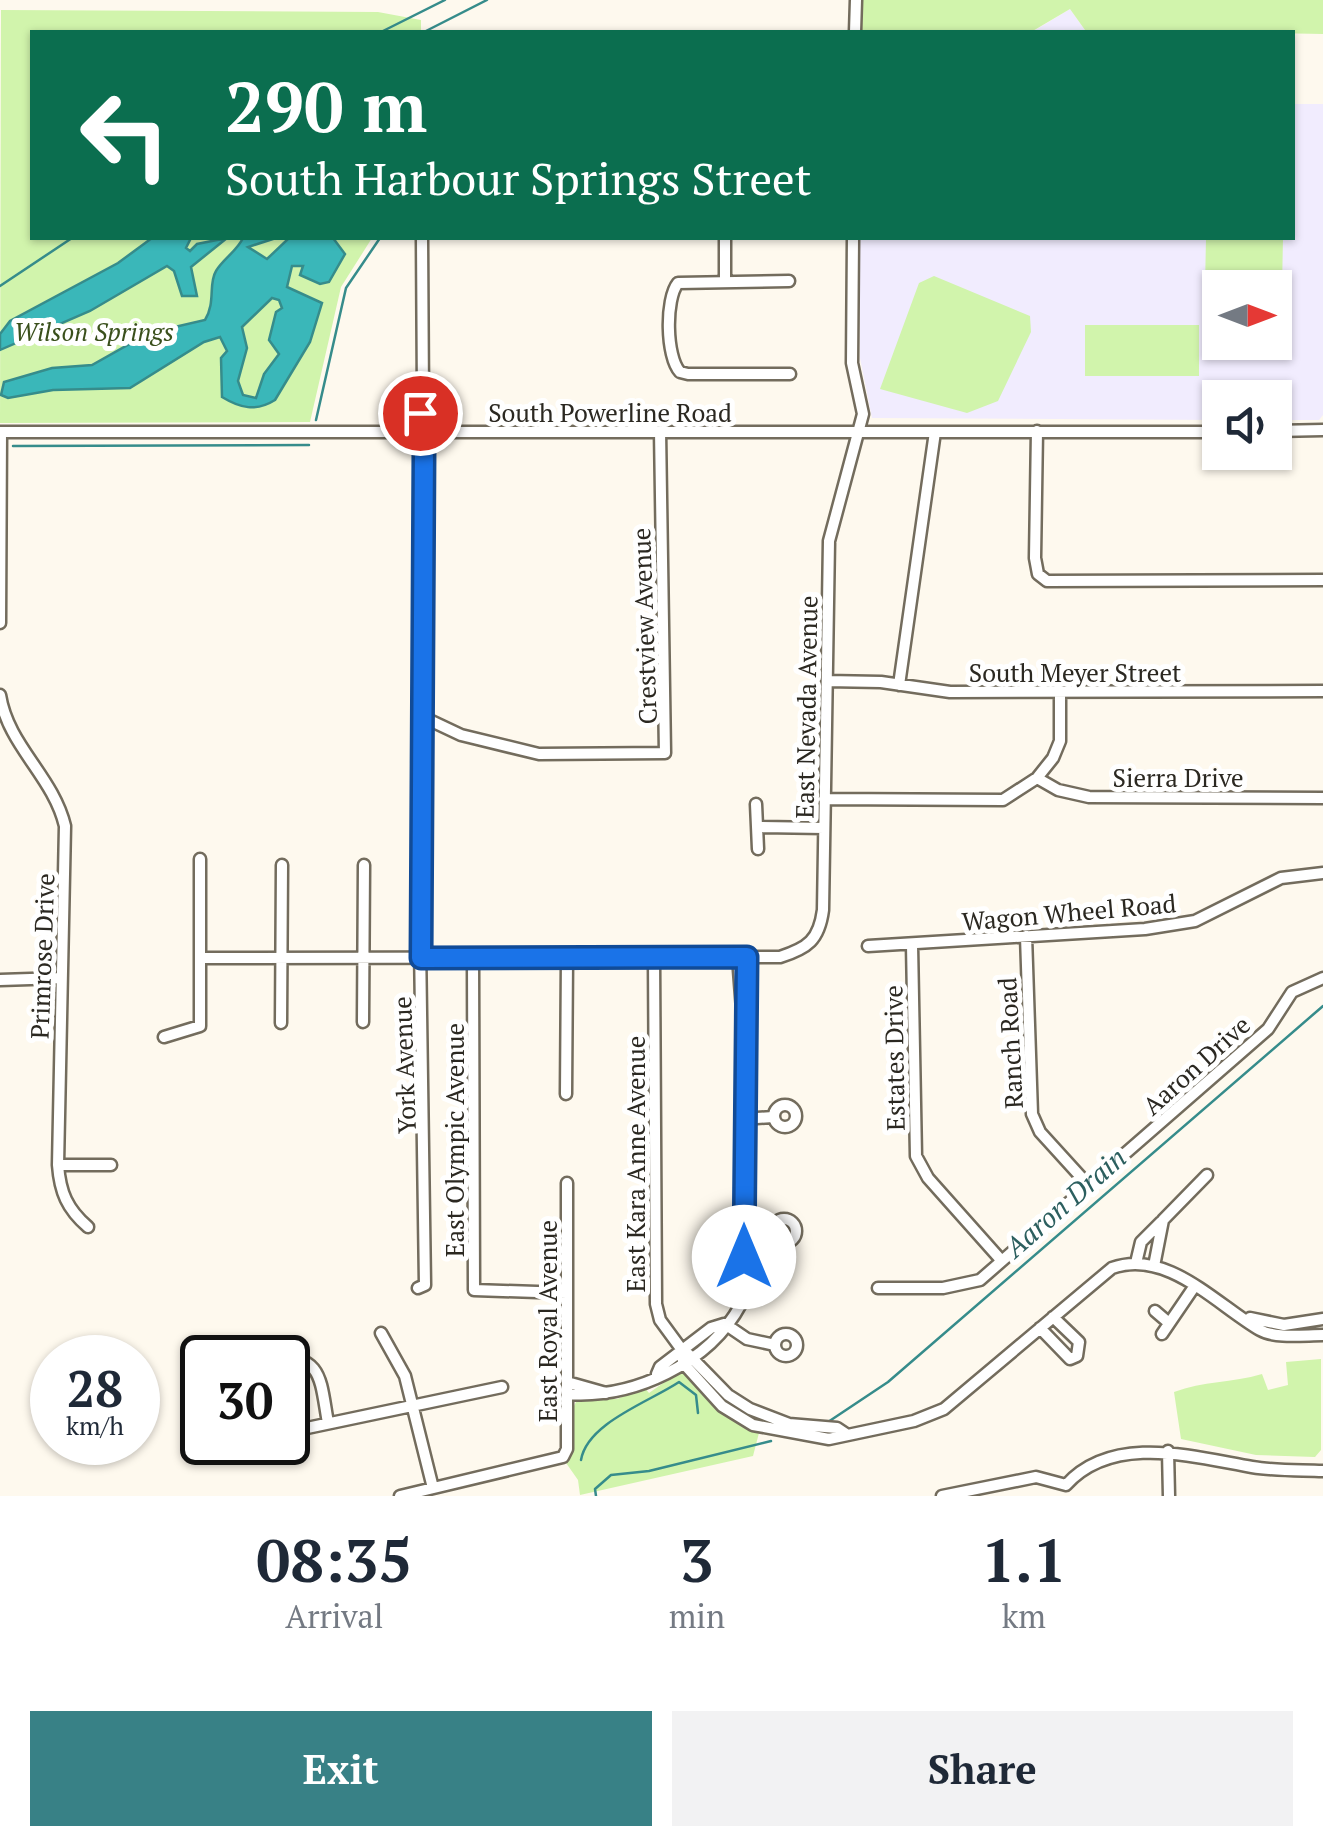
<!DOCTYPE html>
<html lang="en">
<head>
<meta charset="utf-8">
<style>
  :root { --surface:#fff; --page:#f2f2f3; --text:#1f2937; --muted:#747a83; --accent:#388186 }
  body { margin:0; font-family:"PT Serif",serif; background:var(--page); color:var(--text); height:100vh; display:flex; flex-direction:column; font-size:38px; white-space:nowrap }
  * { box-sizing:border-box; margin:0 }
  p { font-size:32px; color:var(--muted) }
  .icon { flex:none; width:55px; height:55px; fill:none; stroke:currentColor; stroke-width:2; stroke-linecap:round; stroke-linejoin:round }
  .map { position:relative; height:1496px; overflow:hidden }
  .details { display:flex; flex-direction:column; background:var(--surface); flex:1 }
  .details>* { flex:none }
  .top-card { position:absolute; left:30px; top:30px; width:1265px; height:210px; border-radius:0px; box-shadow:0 2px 8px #0004; background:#0b6e4f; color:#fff; overflow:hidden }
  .needle { width:65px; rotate:90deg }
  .buttons { position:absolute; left:1202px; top:270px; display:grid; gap:20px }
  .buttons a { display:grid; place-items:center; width:90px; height:90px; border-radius:0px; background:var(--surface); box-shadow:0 2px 8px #0004; font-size:50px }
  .speed { position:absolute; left:30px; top:1335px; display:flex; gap:20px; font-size:50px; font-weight:700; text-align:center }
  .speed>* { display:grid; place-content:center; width:130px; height:130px; border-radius:50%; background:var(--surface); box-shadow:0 2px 8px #0004; line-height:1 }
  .speed small { font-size:25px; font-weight:400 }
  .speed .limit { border:5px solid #111; border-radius:15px; background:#fff; color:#111 }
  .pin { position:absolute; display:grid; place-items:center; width:85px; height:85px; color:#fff; margin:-42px; border:5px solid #fff; border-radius:50%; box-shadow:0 2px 10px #0007 }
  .me { position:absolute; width:110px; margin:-55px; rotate:0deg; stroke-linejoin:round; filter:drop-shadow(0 0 8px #0008) }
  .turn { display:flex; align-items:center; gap:35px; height:210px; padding:0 30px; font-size:45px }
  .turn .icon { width:130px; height:130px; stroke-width:2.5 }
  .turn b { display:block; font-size:70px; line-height:85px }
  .eta { display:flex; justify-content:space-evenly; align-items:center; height:170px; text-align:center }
  .eta b { font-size:60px; font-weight:800; line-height:70px }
  .button { display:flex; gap:20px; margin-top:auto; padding:20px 30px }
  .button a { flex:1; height:115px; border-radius:0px; background:var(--accent); color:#fff; font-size:40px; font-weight:800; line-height:115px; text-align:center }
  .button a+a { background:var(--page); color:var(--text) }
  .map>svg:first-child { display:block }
  .education { fill:#f1ecfe; fill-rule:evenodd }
  .green { fill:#d1f4ac }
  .water { fill:#3ab7b9; stroke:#368c8b; stroke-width:2.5; fill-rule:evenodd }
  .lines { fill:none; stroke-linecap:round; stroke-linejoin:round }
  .stream { stroke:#368c8b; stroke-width:2.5 }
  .minor-casing { stroke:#736c5d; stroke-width:15 }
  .minor { stroke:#fff; stroke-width:10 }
  .route-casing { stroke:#114b97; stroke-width:25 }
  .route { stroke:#1a73e8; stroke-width:18 }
  .labels { text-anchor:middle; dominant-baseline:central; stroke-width:10; stroke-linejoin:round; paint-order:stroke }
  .park-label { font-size:25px; font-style:italic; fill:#3a501c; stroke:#fff }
  .street-label { font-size:25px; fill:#2b2821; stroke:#fff }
  .water-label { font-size:28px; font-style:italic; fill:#2c5f5f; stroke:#fff }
</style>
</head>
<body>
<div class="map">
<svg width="1323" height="1496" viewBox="0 0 1323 1496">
  <rect width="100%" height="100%" fill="#fef9ee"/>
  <path class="education" d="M 1070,9 L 1085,30 L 1196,32 L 1032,32 Z
    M 1293,104 L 1323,104 L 1323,415 L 1319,420 L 1275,420 L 1275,398 L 1220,398 L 1220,420 L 872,418 L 860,358 L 860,238 L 1292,238 ZM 1220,288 L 1275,288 L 1275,342 L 1220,342 Z"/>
  <path class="green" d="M 862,0 L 1323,0 L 1323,34 L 1085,30 L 1070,9 L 1031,32 L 862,32 Z
    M 1,10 L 378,12 L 421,20 L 421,32 L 32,32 L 32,238 L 372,238 L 341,287 L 310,422 L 0,423 Z
    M 1206,238 L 1283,238 L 1282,288 L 1205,287 Z
    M 934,276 L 1030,316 L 1031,332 L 998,401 L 967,413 L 880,389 L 919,283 Z
    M 1085,325 L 1199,325 L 1199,376 L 1085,376 Z
    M 1321,1359 L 1321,1450 L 1315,1457 L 1256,1455 L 1181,1439 L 1174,1392 C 1203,1381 1232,1383 1262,1374 L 1268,1390 L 1288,1385 L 1286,1362 Z
    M 678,1367 L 760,1429 L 753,1456 L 580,1495 L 578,1480 L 564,1460 C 579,1441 564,1417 578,1399 L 617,1399 L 645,1388 L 649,1393 L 669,1379 L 667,1374 Z"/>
  <path class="water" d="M 152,238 L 191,238 L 186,248 L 190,251 L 197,244 L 227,238 L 191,267 L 197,296 L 182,296 L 174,271 L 167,266 L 90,311 L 0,350 L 0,334 L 10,321 L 118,263 Z
    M 243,238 L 276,238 L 248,247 L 267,259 L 289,238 L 333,238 L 345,254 L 329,282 L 320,284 L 300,275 L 303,266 L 292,266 L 287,287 L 322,303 L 310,342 L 275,400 C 256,412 240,408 222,397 L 221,358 L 227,351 L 220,337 L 204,342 L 130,388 L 53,390 L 8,398 L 1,395 L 4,382 L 52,368 L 92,365 L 149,333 L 205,320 C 216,302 208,284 216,271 C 223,259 237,251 243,238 ZM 272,298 L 279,300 L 282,308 L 276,312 L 269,340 L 279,354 L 264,374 L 256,398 L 243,395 L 238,381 L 247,348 L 242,327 Z"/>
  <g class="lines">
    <path class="stream" d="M 381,32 L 445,0
      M 424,32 L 487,0
      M 0,286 L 72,238
      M 316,420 L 346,288 L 380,238
      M 13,446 L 309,445
      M 828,1422 L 888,1382 L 1323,1006
      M 581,1460 C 587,1423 649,1402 679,1382 L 696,1395 L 698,1413
      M 596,1496 L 595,1489 L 611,1475 L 649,1471 L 771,1441"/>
    <defs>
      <path id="minor" d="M 855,32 L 856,0
        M 725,280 L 725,238
        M 789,281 L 678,283 C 665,299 666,357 680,372 L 688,374 L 790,374
        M 1037,431 L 1035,558 L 1038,574 L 1047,581 L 1323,580
        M 1275,431 L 1323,430
        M 0,432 L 1220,432
        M 0,623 L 1,432
        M 827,681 L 881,682 L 950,692 L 1323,691
        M 899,685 L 935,432
        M 0,695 C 8,746 53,776 65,826 L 58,1165 C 60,1192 67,1209 88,1227
        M 425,718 L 461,735 L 539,754 L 665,753 L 660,431
        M 1037,778 L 1058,790 L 1089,797 L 1323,798
        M 824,799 L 1003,800 L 1037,778 L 1053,758 L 1060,741 L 1060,692
        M 756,804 L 758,849
        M 757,827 L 824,828
        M 1026,936 L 1032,1114 L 1040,1132 L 1090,1187
        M 912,945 L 916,1156 L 928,1178 L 1001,1260
        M 868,946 L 1145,929 L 1195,921 L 1281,878 L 1323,873
        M 654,957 L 656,1304 L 660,1320 L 682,1350 L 683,1363 L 722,1406 L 753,1425 L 829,1439 L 914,1421 L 944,1409 L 1112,1268 C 1166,1248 1217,1305 1260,1330 C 1276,1339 1304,1335 1323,1335
        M 738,957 L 742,1010
        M 200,958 L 780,957 C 808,948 819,940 823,910 L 829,541 L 863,414 L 852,363 L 853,238
        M 473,958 L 474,1290 L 566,1293
        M 0,980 L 61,978
        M 363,1022 L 364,865
        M 281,1023 L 282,865
        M 164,1037 L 200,1026 L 200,859
        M 566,1094 L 567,958
        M774 1116a11 11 0 1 1 22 0a11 11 0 1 1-22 0Z
        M 743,1119 L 773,1117
        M 58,1165 L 111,1165
        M772 1231a12 12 0 1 1 24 0a12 12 0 1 1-24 0Z
        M 744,1230 L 772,1230
        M 1136,1263 L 1141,1242 L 1161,1222
        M 1154,1266 L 1163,1220 L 1207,1175
        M 418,1288 L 425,1285 L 420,944 L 425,718 L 422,238
        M 878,1288 L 943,1288 L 980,1280 L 1268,1029 L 1292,992 L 1323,978
        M 1155,1311 L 1169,1323
        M 1250,1318 L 1284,1325 L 1323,1319
        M 725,1324 L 747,1339 L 775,1345
        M 1040,1328 L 1070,1359 L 1077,1356 L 1079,1342 L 1053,1317
        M 381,1333 L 405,1376 L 433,1488
        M775 1345a11 11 0 1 1 22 0a11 11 0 1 1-22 0Z
        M 1162,1334 L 1194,1287
        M 687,1353 L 728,1395 L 750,1409 L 789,1424 L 837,1428 L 846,1434
        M 271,1356 C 323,1355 320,1378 328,1423
        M 657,1374 L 660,1367 L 711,1328 L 724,1324
        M 567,1382 L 606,1393
        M 567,1394 C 633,1399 709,1364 741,1304 L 747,957
        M 288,1432 L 502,1387
        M 224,1447 L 242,1442
        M 1168,1451 L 1169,1496
        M 400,1496 L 563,1457 L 567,1449 L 567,1183
        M 942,1496 L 1036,1477 L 1066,1485 C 1113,1433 1194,1457 1252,1467 C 1276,1471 1299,1470 1323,1471"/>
    </defs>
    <use href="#minor" class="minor-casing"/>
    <use href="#minor" class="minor"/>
  </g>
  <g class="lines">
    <defs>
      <path id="route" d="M 420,413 L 424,448 L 421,958 L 747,957 L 744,1257"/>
    </defs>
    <use href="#route" class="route-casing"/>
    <use href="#route" class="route"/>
  </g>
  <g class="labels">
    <g class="park-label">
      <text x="94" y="331">Wilson Springs</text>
    </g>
    <g class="street-label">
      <text x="610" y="412">South Powerline Road</text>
      <text transform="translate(644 626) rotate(-92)">Crestview Avenue</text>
      <text x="1075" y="672">South Meyer Street</text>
      <text transform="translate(806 707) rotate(-89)">East Nevada Avenue</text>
      <text x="1178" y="777">Sierra Drive</text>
      <text transform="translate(1069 912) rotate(-5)">Wagon Wheel Road</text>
      <text transform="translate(42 956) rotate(-88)">Primrose Drive</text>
      <text transform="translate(1010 1043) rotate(-93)">Ranch Road</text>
      <text transform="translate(894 1058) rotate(-91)">Estates Drive</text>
      <text transform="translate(404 1065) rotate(-92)">York Avenue</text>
      <text transform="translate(1196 1065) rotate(-42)">Aaron Drive</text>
      <text transform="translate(454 1140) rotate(-90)">East Olympic Avenue</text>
      <text transform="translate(635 1164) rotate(-90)">East Kara Anne Avenue</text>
      <text transform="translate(547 1321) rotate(-90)">East Royal Avenue</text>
    </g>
    <g class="water-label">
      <text transform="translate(1065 1202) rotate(-41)">Aaron Drain</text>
    </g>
  </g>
</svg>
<div class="buttons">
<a><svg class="needle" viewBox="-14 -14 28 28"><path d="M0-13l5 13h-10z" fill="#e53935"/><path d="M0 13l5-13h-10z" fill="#747a83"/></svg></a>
<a><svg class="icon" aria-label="sound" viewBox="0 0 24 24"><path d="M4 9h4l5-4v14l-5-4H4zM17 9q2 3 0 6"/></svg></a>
</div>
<div class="speed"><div>28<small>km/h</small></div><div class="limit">30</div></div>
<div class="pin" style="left:420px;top:413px;background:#d93025"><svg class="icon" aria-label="arrive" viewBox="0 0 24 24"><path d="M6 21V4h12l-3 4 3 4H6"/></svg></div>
<svg class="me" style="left:744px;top:1257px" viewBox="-20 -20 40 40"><circle r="19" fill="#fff"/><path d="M0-13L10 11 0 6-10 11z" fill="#1a73e8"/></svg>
<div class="top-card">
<div class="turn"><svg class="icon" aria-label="left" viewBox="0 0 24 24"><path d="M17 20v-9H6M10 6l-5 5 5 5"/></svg><div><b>290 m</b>South Harbour Springs Street</div></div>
</div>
</div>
<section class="details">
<div class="eta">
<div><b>08:35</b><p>Arrival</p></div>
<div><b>3</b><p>min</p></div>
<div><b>1.1</b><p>km</p></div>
</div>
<div class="button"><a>Exit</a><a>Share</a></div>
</section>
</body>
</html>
